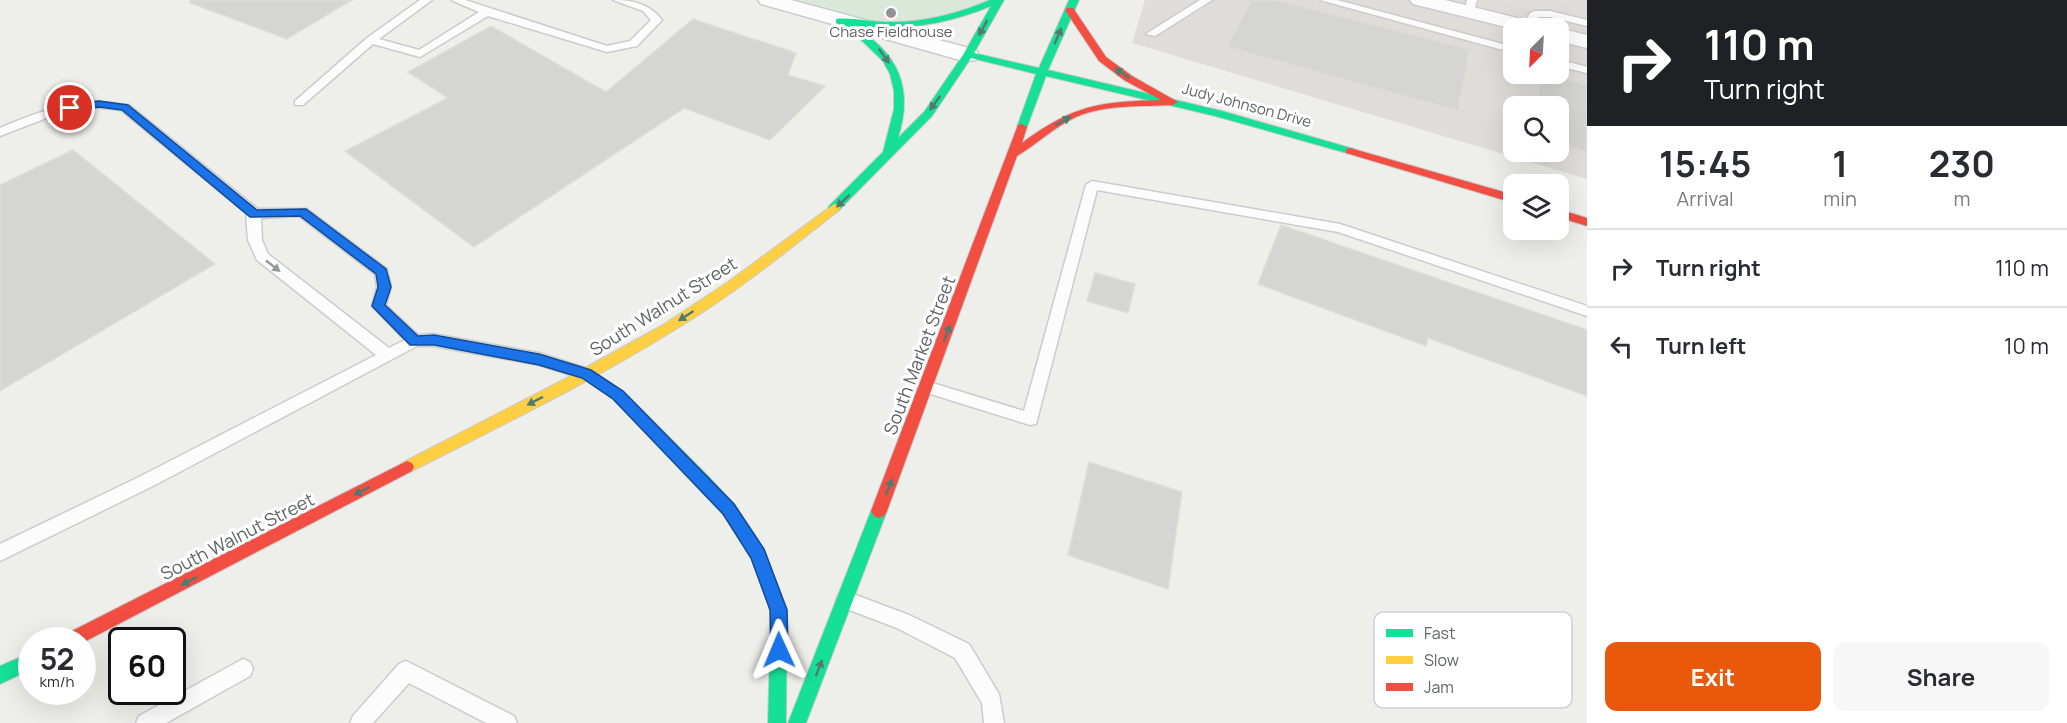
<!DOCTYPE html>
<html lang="en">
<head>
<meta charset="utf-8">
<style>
  :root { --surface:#fff; --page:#f7f7f7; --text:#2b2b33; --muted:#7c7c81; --line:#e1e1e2; --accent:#ea580c }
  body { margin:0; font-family:Manrope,sans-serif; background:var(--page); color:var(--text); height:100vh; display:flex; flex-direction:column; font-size:22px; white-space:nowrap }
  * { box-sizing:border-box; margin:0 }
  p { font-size:20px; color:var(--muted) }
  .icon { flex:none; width:33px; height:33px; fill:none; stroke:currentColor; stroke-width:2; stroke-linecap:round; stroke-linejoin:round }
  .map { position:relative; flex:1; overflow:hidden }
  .sheet { display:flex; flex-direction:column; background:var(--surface); width:480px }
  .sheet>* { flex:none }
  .top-card { background:#202124; color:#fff; overflow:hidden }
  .needle { width:39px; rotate:204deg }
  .controls { position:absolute; left:1503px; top:18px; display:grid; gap:12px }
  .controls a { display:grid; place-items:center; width:66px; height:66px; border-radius:12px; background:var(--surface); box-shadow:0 6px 24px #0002; font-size:30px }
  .speed { position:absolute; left:18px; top:627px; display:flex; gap:12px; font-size:30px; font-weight:700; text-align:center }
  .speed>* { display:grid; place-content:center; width:78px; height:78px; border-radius:50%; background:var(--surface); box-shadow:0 6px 24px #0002; line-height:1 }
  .speed small { font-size:15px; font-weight:400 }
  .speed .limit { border:3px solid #111; border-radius:9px; background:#fff; color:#111 }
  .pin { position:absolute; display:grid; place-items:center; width:51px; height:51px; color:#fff; margin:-26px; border:3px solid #fff; border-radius:50%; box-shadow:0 2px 6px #0007 }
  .me { position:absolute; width:66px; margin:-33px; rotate:359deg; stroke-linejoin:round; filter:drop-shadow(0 0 4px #0008) }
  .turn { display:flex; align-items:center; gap:21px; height:126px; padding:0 18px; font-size:27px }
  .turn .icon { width:78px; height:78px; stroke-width:2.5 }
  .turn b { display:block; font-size:42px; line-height:51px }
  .eta { display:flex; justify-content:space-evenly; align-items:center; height:102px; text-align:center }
  .eta b { font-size:36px; font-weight:700; line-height:42px }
  .action { display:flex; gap:12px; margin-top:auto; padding:12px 18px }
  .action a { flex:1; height:69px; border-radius:12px; background:var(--accent); color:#fff; font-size:24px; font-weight:700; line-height:69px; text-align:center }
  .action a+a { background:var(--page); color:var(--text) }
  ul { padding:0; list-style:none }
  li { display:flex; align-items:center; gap:18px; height:78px; padding:0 18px; border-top:2px solid var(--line) }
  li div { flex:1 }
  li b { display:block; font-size:22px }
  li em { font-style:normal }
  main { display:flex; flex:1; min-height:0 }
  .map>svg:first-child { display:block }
  .industrial { fill:#deddda; fill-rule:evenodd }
  .green { fill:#d9e8d9 }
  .building { fill:#d5d5d3; stroke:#deddd9; stroke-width:1.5 }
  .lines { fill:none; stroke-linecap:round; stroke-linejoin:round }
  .lane-casing { stroke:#cccccb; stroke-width:3 }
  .street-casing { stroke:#cccccb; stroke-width:3 }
  .fast-casing { stroke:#cacacb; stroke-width:2 }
  .slow-casing { stroke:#cacacb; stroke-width:2 }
  .jam-casing { stroke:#cacacb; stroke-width:2 }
  .lane { fill:#fcfcfc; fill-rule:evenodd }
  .street { fill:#fcfcfc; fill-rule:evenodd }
  .fast { fill:#16e098; fill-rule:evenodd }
  .slow { fill:#ffcf43; fill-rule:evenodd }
  .jam { fill:#f24e42; fill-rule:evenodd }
  .oneway { fill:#517b71 }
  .oneway2 { fill:#97989b }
  .route { fill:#1a73e8; stroke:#114b97; stroke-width:1.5 }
  .poi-dot { fill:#929395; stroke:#fff; stroke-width:2 }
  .labels { text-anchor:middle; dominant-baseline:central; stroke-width:6; stroke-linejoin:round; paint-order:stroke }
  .far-poi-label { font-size:15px; fill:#606267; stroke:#fff }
  .far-street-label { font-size:15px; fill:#606267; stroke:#fff }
  .street-label { font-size:18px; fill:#606267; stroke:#fff }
  .key { fill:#fff; stroke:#cfd0d1; stroke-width:1.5 }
  .key-label { font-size:16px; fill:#606267 }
</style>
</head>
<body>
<main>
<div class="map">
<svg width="1587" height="723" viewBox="0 0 1587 723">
  <rect width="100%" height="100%" fill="#eeeeea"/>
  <path class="industrial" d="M 1145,0 L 1587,0 L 1587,179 L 1132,43 ZM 1514,28 L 1558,28 L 1558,74 L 1514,74 ZM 1514,106 L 1558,106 L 1558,152 L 1514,152 Z"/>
  <path class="green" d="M 768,0 L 998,0 L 903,28 Z"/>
  <path class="building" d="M 190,0 L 352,0 L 287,39 L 190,3 Z
    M 1251,0 L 1276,0 L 1470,49 L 1458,111 L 1227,47 Z
    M 693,19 L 796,53 L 788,75 L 825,86 L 770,140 L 684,108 L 474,247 L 345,151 L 448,98 L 408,72 L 491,26 L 606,92 Z
    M 1540,74 L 1587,84 L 1587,152 L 1558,144 L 1558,106 L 1537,106 Z
    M 73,150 L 215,264 L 0,391 L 0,185 Z
    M 1281,225 L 1587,330 L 1587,396 L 1428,338 L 1426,346 L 1258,284 Z
    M 1095,273 L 1135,284 L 1128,313 L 1087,301 Z
    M 1089,462 L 1182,492 L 1168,589 L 1068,555 Z"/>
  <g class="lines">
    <defs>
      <path id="lane" d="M 420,0 L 432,0 L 379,39 L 419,50 L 479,12 L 451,0 L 465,0 L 607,46 L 630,41 L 651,20 L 643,11 L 613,0 C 634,0 649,4 662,20 L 637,46 L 607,52 L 488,16 L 420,57 L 373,44 L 303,105 L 295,105 L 295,101 L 367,38 Z
        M 1200,0 L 1212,0 L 1155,36 L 1146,34 Z
        M 1320,0 L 1337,0 L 1514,47 L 1514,53 Z
        M 1467,0 L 1477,0 L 1473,14 L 1464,12 Z
        M 1534,11 L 1550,11 L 1587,20 L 1587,26 L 1550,17 L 1538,17 L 1536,28 L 1526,28 L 1529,14 Z
        M 1558,59 L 1587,67 L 1587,73 L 1558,66 Z
        M 93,101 L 129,105 L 258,209 L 307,209 L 387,269 L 391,287 L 386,305 L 418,335 L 433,334 L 539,353 L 592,370 L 595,374 L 592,378 L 587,380 L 539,365 L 433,346 L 417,346 L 153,486 L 0,561 L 0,544 L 141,476 L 376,355 L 257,260 L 248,240 L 246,213 L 121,110 L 93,107 L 77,109 L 49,117 L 0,136 L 0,128 C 30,115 60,104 93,101 ZM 299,216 L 375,274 L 377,287 L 372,306 L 405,340 L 389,348 L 268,254 L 262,240 L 261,218 Z
        M 1092,181 L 1340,224 L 1587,306 L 1587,316 L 1338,232 L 1097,190 L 1036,424 L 1030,425 L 921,391 L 918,387 L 921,383 L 926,381 L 1024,411 L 1086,185 Z
        M 845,591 L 909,615 L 969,644 L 999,694 L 1004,723 L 984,723 L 982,703 L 955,658 L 897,628 L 839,606 L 836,600 L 839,594 Z
        M 243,659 L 250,662 L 253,669 L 250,676 L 166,723 L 136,723 L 139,716 Z
        M 406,661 L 514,716 L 517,723 L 486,723 L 409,683 L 373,723 L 350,723 L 353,716 L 399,664 Z"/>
      <path id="street" d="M 758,0 L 791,0 L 976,50 L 979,55 L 976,60 L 968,61 L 960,60 L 761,4 Z
        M 1410,0 L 1445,0 L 1541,24 L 1544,28 L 1514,29 L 1413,4 Z
        M 1555,28 L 1558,28 L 1587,35 L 1587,48 L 1558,41 L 1558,28 Z"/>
      <path id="fast" d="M 990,0 L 1004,0 L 974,53 L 1039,68 L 1069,0 L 1079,0 L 1048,70 L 1222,111 L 1354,149 L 1355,151 L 1350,154 L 1215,116 L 1046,76 L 1027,127 L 1022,130 L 1017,127 L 1036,74 L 971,58 L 932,116 L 838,211 L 830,211 L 828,208 L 830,205 L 883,152 L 894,109 L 894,91 L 890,74 L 883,61 L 856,35 L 836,23 L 836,19 C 851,17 870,22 886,22 C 923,23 957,14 990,0 ZM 991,6 L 963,55 L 924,112 L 898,138 C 914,88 898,52 853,26 C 901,31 946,25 991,6 Z
        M 587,369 L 623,391 L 708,476 L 734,504 L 764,549 L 787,610 L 786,723 L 768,723 L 771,610 L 751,558 L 724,514 L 698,486 L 613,399 L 582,378 L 580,374 L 582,370 Z
        M 879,504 L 884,506 L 887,511 L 806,723 L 788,723 L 871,511 L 874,506 Z
        M 32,652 L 32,669 L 0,684 L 0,666 Z"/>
      <path id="slow" d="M 834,204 L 838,205 L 840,208 L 838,211 C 785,253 731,296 673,331 C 589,383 500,426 412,471 L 407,473 L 402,471 L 400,467 L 402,463 L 567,378 L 663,325 L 728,282 Z"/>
      <path id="jam" d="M 1067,8 L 1073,8 L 1106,57 L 1132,76 L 1178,102 L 1173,105 C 1141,107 1106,104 1076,117 C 1054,127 1037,144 1017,156 L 887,511 L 884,516 L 879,518 L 874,516 L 871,511 L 1018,125 L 1022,124 L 1027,127 L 1022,143 C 1074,105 1097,102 1161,100 L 1124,80 L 1099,61 L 1065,10 Z
        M 1350,148 L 1514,195 L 1514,203 L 1346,153 L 1346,149 Z
        M 1558,209 L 1587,218 L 1587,226 L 1558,217 Z
        M 407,461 L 412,463 L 414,467 L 412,471 L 82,643 L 82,640 L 64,640 L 66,634 Z"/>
    </defs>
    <use href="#lane" class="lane-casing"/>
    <use href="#street" class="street-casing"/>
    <use href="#fast" class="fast-casing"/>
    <use href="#slow" class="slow-casing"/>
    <use href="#jam" class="jam-casing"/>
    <use href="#lane" class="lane"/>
    <use href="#street" class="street"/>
    <use href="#fast" class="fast"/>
    <use href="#slow" class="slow"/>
    <use href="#jam" class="jam"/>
  </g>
  <defs><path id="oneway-solid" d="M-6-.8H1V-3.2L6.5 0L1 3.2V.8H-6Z" transform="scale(1.5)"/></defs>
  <g class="oneway">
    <use href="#oneway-solid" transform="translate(983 28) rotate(119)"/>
    <use href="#oneway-solid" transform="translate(1058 36) rotate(-66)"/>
    <use href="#oneway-solid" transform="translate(884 56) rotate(55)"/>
    <use href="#oneway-solid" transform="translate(1122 73) rotate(-146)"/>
    <use href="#oneway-solid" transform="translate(935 103) rotate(126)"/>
    <use href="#oneway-solid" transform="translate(1063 121) rotate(-28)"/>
    <use href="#oneway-solid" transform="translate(843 201) rotate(137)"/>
    <use href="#oneway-solid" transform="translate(686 316) rotate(147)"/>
    <use href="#oneway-solid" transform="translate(947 333) rotate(-69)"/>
    <use href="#oneway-solid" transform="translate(535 401) rotate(153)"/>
    <use href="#oneway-solid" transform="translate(889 487) rotate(-69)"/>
    <use href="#oneway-solid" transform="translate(362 491) rotate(152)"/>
    <use href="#oneway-solid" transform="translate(189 581) rotate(153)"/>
    <use href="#oneway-solid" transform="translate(819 668) rotate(-69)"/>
  </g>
  <use class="oneway2" href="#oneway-solid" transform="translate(273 266) rotate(38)"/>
  <path class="route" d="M 99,101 L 128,105 L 257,210 L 306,209 L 386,269 L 391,287 L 385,305 L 418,336 L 434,335 L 539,354 L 591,370 L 623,391 L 734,504 L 764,549 L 787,610 L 788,650 L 785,656 L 779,659 L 773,656 L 771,650 L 770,610 L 751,558 L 723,514 L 613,399 L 582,378 L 539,365 L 434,345 L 410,345 L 372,306 L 378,287 L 376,274 L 300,216 L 250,217 L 122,110 L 99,107 L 70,111 L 64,108 L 70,105 Z"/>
  <circle class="poi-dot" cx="891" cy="13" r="6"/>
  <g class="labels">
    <g class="far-poi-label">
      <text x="891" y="31">Chase Fieldhouse</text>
    </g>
    <g class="far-street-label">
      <text transform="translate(1247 105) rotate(15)">Judy Johnson Drive</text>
    </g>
    <g class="street-label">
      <text transform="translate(663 306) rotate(-32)">South Walnut Street</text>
      <text transform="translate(919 355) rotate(-69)">South Market Street</text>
      <text transform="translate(237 536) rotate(-27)">South Walnut Street</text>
    </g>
  </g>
  <rect x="1374" y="612" width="198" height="96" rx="9" class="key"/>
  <rect x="1386" y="629" width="27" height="8" fill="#16e098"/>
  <rect x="1386" y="656" width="27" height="8" fill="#ffcf43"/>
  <rect x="1386" y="683" width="27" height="8" fill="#f24e42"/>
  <g class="key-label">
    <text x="1424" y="639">Fast</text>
    <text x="1424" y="666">Slow</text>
    <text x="1424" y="693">Jam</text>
  </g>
</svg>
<div class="controls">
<a><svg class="needle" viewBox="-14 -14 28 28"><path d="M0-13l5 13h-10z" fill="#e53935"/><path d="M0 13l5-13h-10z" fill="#7c7c81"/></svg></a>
<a><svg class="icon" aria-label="search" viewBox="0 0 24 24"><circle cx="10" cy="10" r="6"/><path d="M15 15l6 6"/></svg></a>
<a><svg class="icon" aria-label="layers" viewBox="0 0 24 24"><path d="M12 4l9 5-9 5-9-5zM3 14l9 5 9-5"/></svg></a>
</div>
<div class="speed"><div>52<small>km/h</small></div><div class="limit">60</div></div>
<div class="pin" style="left:70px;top:108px;background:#d93025"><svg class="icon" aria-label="arrive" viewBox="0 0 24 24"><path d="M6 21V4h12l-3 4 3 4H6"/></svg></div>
<svg class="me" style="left:779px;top:650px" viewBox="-20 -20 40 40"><path d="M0-17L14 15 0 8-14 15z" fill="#1a73e8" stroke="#fff" stroke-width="4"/></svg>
</div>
<section class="sheet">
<div class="top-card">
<div class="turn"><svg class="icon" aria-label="right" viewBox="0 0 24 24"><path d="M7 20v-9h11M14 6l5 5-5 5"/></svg><div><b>110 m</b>Turn right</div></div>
</div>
<div class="eta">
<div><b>15:45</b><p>Arrival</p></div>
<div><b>1</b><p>min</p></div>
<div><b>230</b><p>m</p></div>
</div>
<ul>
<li><svg class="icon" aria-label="right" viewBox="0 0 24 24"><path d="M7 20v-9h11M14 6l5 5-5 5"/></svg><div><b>Turn right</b></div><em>110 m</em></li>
<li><svg class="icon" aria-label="left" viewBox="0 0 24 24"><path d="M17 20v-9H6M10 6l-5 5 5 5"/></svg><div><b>Turn left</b></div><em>10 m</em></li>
</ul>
<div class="action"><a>Exit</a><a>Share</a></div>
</section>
</main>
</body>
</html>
